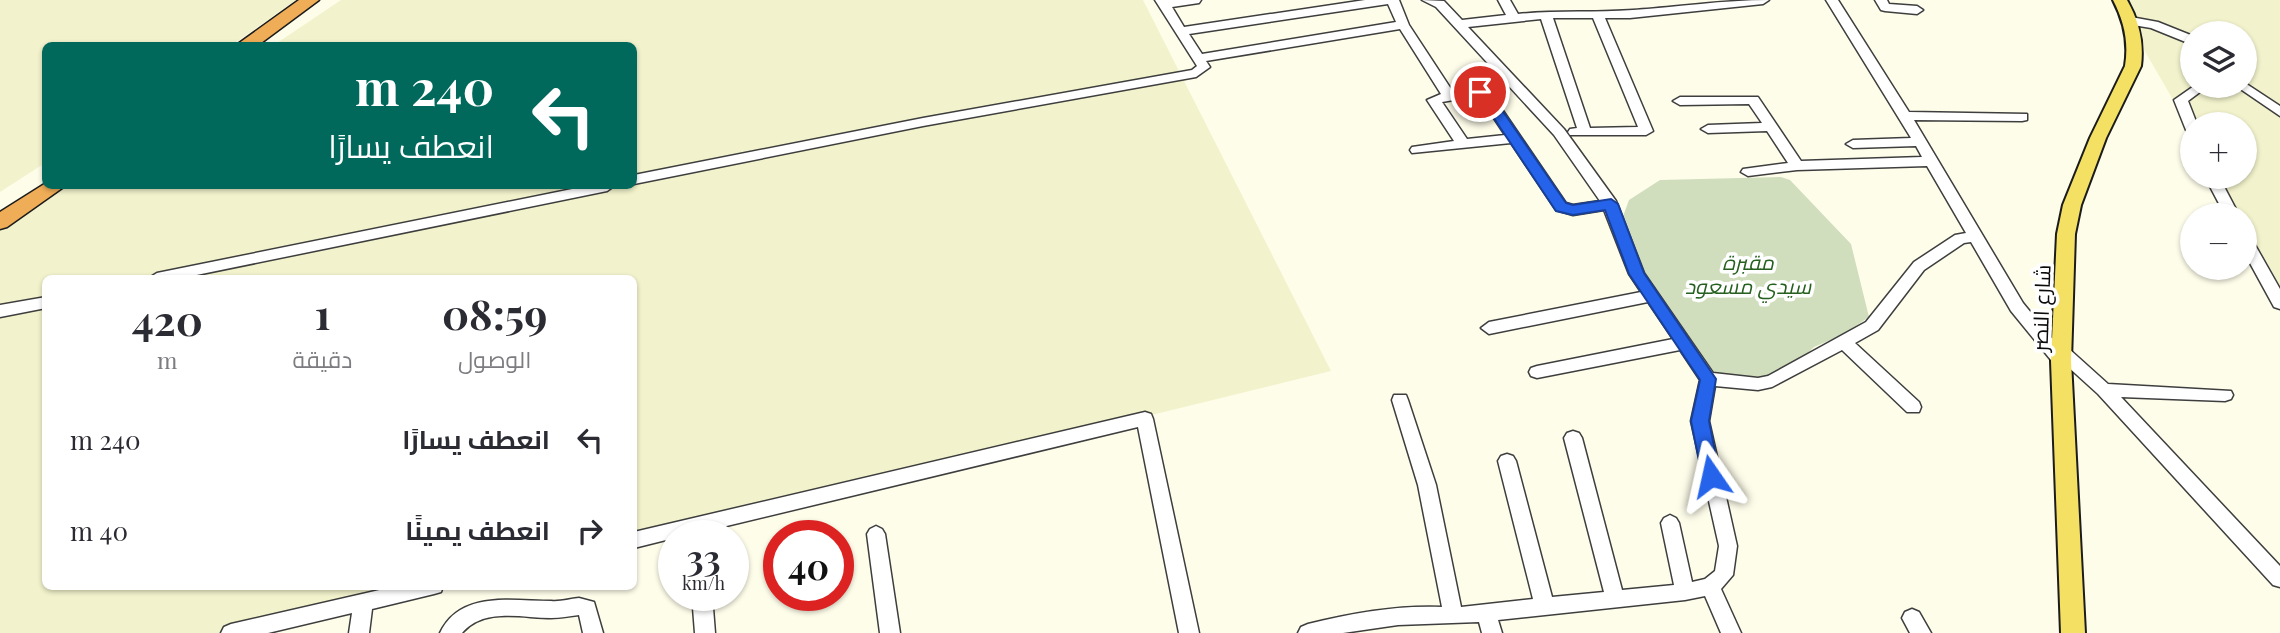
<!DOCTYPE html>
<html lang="ar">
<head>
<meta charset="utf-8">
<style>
  :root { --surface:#fff; --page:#f7f7f7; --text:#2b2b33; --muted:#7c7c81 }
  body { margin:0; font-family:"Playfair Display",Cairo,serif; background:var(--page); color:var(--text); direction:rtl; height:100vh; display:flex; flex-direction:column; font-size:26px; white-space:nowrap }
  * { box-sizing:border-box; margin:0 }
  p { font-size:23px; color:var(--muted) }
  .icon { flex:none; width:38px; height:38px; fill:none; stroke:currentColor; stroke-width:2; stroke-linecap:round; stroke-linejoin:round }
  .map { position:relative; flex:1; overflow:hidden; direction:ltr }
  .details { position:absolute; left:42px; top:275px; width:595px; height:315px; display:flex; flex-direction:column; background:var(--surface); border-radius:10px; box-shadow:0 2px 5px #0004; direction:rtl }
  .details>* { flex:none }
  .guide { position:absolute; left:42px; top:42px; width:595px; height:147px; border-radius:10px; box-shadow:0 2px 5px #0004; direction:rtl; background:#00695c; color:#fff; overflow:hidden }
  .tools { position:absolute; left:2180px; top:21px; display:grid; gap:14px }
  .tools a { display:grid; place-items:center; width:77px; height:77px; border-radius:50%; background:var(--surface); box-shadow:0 2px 5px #0004; font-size:35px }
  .speed { position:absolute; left:658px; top:520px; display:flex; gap:14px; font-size:35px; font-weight:700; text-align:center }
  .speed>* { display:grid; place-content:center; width:91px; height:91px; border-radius:50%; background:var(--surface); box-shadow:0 2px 5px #0004; line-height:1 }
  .speed small { font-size:18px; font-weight:400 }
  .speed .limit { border:10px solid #d22; background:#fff; color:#111 }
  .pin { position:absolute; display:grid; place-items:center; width:60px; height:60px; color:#fff; margin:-30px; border:4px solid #fff; border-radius:50%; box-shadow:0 2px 7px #0007 }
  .me { position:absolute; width:77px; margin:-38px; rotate:349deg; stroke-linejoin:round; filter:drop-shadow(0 0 5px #0008) }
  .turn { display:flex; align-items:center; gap:24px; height:147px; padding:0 28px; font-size:32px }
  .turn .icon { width:91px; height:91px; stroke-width:2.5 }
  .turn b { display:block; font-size:49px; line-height:60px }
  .eta { display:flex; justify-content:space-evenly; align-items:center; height:119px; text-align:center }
  .eta b { font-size:42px; font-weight:700; line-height:49px }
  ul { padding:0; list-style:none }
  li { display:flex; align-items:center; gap:21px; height:91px; padding:0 28px }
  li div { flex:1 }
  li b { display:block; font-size:26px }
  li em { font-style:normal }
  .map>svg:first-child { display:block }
  .farmland { fill:#f2f3cc; fill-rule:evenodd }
  .cemetery { fill:#d0debd }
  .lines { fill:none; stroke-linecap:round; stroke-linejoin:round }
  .minor-casing { stroke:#3e3e3e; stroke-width:3 }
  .major-casing { stroke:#1c1c1c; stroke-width:4 }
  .highway-casing { stroke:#1c1c1c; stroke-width:3 }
  .minor { fill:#fff; fill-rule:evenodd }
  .major { fill:#f4e164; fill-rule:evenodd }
  .highway { fill:#f0ad57; fill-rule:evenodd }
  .route { fill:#2563eb; stroke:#184099; stroke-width:2 }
  .labels { text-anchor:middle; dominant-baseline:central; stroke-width:7; stroke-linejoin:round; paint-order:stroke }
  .park-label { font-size:21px; font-style:italic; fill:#25601e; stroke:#fff }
  .street-label { font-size:21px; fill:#0b0b0b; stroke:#fff }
</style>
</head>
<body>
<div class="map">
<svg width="2280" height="633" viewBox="0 0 2280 633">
  <rect width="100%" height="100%" fill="#fefdea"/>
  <path class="farmland" d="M 0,0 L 296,0 L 232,45 L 46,46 L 45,163 L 0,192 Z
    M 341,0 L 1143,0 L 1331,371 L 634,542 L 634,278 L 46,278 L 46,586 L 454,586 L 264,633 L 0,633 L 0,230 L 67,186 L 634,186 L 634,46 L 274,45 Z
    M 2115,0 L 2280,0 L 2280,286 L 2245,225 L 2245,215 L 2239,215 L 2217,177 L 2245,177 L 2245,124 L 2193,124 L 2193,134 ZM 2193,33 L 2245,33 L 2245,86 L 2193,86 Z"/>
  <path class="cemetery" d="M 1781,177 L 1790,180 L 1851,244 L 1869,317 L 1844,334 L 1814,347 L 1792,368 L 1763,381 L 1724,378 L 1700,367 L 1618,230 L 1629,200 L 1660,180 Z"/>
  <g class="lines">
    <defs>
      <path id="minor" d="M 1155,0 L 1201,0 L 1199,3 L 1172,7 L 1184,27 L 1365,0 L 1399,0 L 1409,25 L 1453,92 L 1480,88 L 1491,93 L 1566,203 L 1573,205 L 1600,201 L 1554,135 L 1436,7 L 1422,0 L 1444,1 L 1462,20 L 1506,15 L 1498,0 L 1510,0 L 1518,14 C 1556,10 1594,13 1633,10 C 1678,7 1723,0 1769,0 L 1763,4 L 1630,18 L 1605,18 L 1653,131 L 1646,135 L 1570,135 L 1568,132 L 1570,129 L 1577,128 L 1541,19 L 1468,27 L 1564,129 L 1616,201 L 1644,273 L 1713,373 L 1758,378 L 1768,376 L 1866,322 L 1914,262 L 1955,235 L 1966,233 L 1927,166 L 1797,170 L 1748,176 L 1741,172 L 1743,169 L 1788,163 L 1767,131 L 1708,133 L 1701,129 L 1708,125 L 1762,123 L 1749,104 L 1680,105 L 1673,101 L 1680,97 L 1758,97 L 1801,161 L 1922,157 L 1916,146 L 1853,148 L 1846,144 L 1853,140 L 1911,138 L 1826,0 L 1838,0 L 1909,112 L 2027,114 L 2027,120 L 2022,121 L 1914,120 L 2023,303 L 2059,347 L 2068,348 L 2108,384 L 2231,391 L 2233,395 L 2231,399 L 2225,401 L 2121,397 L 2280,566 L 2280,587 L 2273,585 L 2098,394 L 2066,365 L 2055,365 L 2011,311 L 1971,242 L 1964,243 L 1924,270 L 1878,330 L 1855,343 L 1919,402 L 1921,407 L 1919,412 L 1907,412 L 1842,350 L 1772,387 L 1758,390 L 1715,386 L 1709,421 L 1737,546 L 1733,575 L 1721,589 L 1741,633 L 1721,633 L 1705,596 L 1685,600 L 1498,620 L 1502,633 L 1482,633 L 1479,622 L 1398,625 L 1343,633 L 1298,633 L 1301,627 L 1308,624 C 1352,613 1396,605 1442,607 L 1418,485 L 1392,400 L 1394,395 L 1406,395 L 1408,400 L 1436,485 L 1461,607 L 1533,599 L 1498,461 L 1501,456 L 1507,454 L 1513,456 L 1516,461 L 1552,597 L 1604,592 L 1564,438 L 1567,433 L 1573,431 L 1579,433 L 1582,438 L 1622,590 L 1674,585 L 1661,523 L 1664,518 L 1670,515 L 1676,518 L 1679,523 L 1692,582 L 1705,579 L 1715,571 L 1719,546 L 1691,421 L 1700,380 L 1680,350 L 1537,378 L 1531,376 L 1529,372 L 1531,368 L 1537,366 L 1673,339 L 1648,302 L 1489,334 L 1481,328 L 1489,322 L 1641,292 L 1629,274 L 1604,210 L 1573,215 L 1556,210 L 1511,143 L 1412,153 L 1410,150 L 1412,147 L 1454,141 L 1427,100 L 1441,94 L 1400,29 L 1206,61 L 1210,67 L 1196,77 L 923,126 L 634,184 L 634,175 L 923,118 L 1192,70 L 1197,66 ZM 1388,4 L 1396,22 L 1202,54 L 1189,34 ZM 1553,18 L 1593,18 L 1638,127 L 1590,128 ZM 1478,96 L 1481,99 L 1505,135 L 1467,139 L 1442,102 Z
        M 1875,0 L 1887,0 L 1889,4 L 1917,6 L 1923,10 L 1917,14 L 1885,11 L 1881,10 Z
        M 2131,17 L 2158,22 L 2193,36 L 2193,45 L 2151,28 L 2127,24 L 2125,21 Z
        M 2245,83 L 2280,106 L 2280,116 L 2236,86 L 2245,86 Z
        M 2194,86 L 2208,86 L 2188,101 L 2197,124 L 2193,124 L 2193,134 L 2186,130 L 2174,100 Z
        M 2205,177 L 2219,177 L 2239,215 L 2225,215 Z
        M 587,186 L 614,186 L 607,191 L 182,278 L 149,278 L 157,273 Z
        M 2245,235 L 2250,236 L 2280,289 L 2280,309 L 2274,307 L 2245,254 Z
        M 46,297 L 46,308 L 0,317 L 0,305 Z
        M 1145,412 L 1151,414 L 1153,419 L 1199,633 L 1179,633 L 1138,427 L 685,536 L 674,536 L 674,538 L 634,548 L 634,532 Z
        M 876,526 L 882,529 L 885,534 L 900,633 L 880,633 L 867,534 L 870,529 Z
        M 397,586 L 443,586 L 441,592 L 434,594 L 372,609 L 369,633 L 349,633 L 352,613 L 268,633 L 221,633 L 224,627 L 231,624 Z
        M 692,595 L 712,595 L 715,633 L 695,633 Z
        M 579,598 L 594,602 L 603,633 L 583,633 L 579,615 C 569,616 561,618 551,618 C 522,618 484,607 462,633 L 440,633 C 460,590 513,601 551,601 C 560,602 569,599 579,598 Z
        M 1912,609 L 1919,612 L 1931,633 L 1910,633 L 1902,618 L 1905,612 Z"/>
      <path id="major" d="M 2113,0 L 2127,0 C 2139,21 2144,42 2141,66 L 2106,138 L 2081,205 L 2075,234 L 2071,361 L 2085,633 L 2061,633 L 2051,361 L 2057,234 L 2063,205 L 2090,138 L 2125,66 C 2129,42 2124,21 2113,0 Z"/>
      <path id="highway" d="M 299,0 L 319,0 L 257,46 L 235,46 Z
        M 46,183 L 46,186 L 65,186 L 7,227 L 0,229 L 0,212 Z"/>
    </defs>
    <use href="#minor" class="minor-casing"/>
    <use href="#major" class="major-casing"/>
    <use href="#highway" class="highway-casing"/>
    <use href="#minor" class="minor"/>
    <use href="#major" class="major"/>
    <use href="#highway" class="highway"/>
  </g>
  <path class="route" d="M 1480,88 L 1491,94 L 1566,203 L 1573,205 L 1611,199 L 1618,204 L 1644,273 L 1716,379 L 1709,421 L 1720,476 L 1717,481 L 1711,483 L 1704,481 L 1702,476 L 1691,421 L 1700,380 L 1629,274 L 1605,210 L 1573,215 L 1556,211 L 1481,99 L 1473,92 Z"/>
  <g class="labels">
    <g class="park-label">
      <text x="1748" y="261">مقبرة<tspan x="1748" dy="24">سيدي مسعود</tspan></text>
    </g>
    <g class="street-label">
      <text transform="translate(2040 308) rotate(-88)">شارع النصر</text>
    </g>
  </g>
</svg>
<div class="tools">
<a><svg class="icon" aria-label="layers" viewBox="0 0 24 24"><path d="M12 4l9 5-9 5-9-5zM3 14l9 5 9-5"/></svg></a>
<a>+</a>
<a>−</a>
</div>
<div class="speed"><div>33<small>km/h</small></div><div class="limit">40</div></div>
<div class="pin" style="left:1480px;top:92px;background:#d93025"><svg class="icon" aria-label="arrive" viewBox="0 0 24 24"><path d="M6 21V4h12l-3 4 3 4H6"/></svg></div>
<svg class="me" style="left:1711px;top:476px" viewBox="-20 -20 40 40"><path d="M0-17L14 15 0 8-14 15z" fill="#2563eb" stroke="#fff" stroke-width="4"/></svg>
<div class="guide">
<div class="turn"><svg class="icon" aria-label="left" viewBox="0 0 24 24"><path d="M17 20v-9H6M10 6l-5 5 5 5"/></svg><div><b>240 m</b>انعطف يسارًا</div></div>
</div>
<section class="details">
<div class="eta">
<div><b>08:59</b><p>الوصول</p></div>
<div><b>1</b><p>دقيقة</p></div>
<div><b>420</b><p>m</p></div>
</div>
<ul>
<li><svg class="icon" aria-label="left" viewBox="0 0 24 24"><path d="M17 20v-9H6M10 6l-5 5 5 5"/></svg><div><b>انعطف يسارًا</b></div><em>240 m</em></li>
<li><svg class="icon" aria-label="right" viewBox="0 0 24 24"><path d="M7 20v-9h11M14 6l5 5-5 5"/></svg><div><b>انعطف يمينًا</b></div><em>40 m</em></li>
</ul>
</section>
</div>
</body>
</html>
